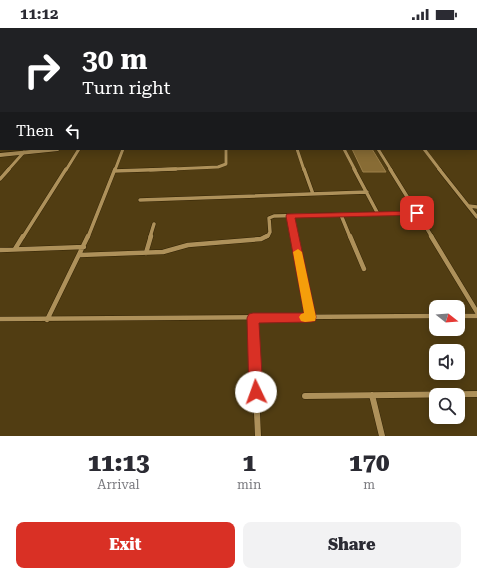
<!DOCTYPE html>
<html lang="en">
<head>
<meta charset="utf-8">
<style>
  :root { --surface:#fff; --page:#f2f2f3; --text:#2b2b33; --muted:#7c7c81; --accent:#d93025 }
  body { margin:0; font-family:"Roboto Serif",serif; background:var(--page); color:var(--text); height:100vh; display:flex; flex-direction:column; font-size:15px; white-space:nowrap }
  * { box-sizing:border-box; margin:0 }
  p { font-size:13px; color:var(--muted) }
  .icon { flex:none; width:22px; height:22px; fill:none; stroke:currentColor; stroke-width:2; stroke-linecap:round; stroke-linejoin:round }
  .map { position:relative; height:408px; overflow:hidden }
  .drawer { display:flex; flex-direction:column; background:var(--surface); flex:1 }
  .drawer>* { flex:none }
  .guide { position:absolute; left:0px; top:0px; width:477px; height:122px; box-shadow:0 2px 10px #0003; background:#202124; color:#fff; overflow:hidden }
  .needle { width:26px; rotate:107deg }
  .tools { position:absolute; left:429px; top:272px; display:grid; gap:8px }
  .tools a { display:grid; place-items:center; width:36px; height:36px; border-radius:8px; background:var(--surface); box-shadow:0 2px 10px #0003; font-size:20px }
  .pin { position:absolute; display:grid; place-items:center; width:34px; height:34px; color:#fff; margin:-17px; border-radius:8px; box-shadow:0 2px 6px #0006 }
  .me { position:absolute; width:44px; margin:-22px; rotate:357deg; stroke-linejoin:round; filter:drop-shadow(0 0 3px #0008) }
  .turn { display:flex; align-items:center; gap:14px; height:84px; padding:0 16px; font-size:18px }
  .turn .icon { width:52px; height:52px; stroke-width:2.5 }
  .turn b { display:block; font-size:28px; line-height:34px }
  .then { display:flex; align-items:center; height:38px; padding:0 16px; background:#0003; gap:8px; font-size:15px }
  .eta { display:flex; justify-content:space-evenly; align-items:center; height:68px; text-align:center }
  .eta b { font-size:24px; font-weight:800; line-height:28px }
  .action { display:flex; gap:8px; margin-top:auto; padding:8px 16px }
  .action a { flex:1; height:46px; border-radius:8px; background:var(--accent); color:#fff; font-size:16px; font-weight:800; line-height:46px; text-align:center }
  .action a+a { background:var(--page); color:var(--text) }
  .status { display:flex; justify-content:space-between; align-items:center; height:28px; padding:0 20px; background:var(--surface); direction:ltr }
  .status svg { height:11px; fill:currentColor }
  .map>svg:first-child { display:block }
  .building { fill:#886c35; stroke:#9e814a }
  .lines { fill:none; stroke-linecap:round; stroke-linejoin:round }
  .minor-far3-casing { stroke:#332406; stroke-width:3.5 }
  .minor-far2-casing { stroke:#332406; stroke-width:4.5 }
  .minor-far1-casing { stroke:#332406; stroke-width:5.5 }
  .minor-casing { stroke:#332406; stroke-width:7 }
  .secondary-casing { stroke:#332406; stroke-width:1 }
  .primary-casing { stroke:#332406; stroke-width:1 }
  .minor-far3 { stroke:#ae915a; stroke-width:3 }
  .minor-far2 { stroke:#ae915a; stroke-width:3.5 }
  .minor-far1 { stroke:#ae915a; stroke-width:4.5 }
  .minor { stroke:#ae915a; stroke-width:6 }
  .secondary { fill:#ae915a; fill-rule:evenodd }
  .primary { fill:#b4914d; fill-rule:evenodd }
  .route { fill:#d93025; stroke:#8d1f18 }
  .slow { fill:#f59e0b }
</style>
</head>
<body>
<div class="status"><b>11:12</b><svg viewBox="0 0 49 12"><path d="M0 12V9h3v3zM5 12V6h3v6zM10 12V3h3v9zM15 12V0h3v12zM26 1h20v11H26zM47 4h2v5h-2z"/></svg></div>
<div class="map">
<svg width="477" height="408" viewBox="0 0 477 408">
  <rect width="100%" height="100%" fill="#513d12"/>
  <path class="building" d="M 352,121 L 372,121 L 386,144 L 363,144 Z"/>
  <g class="lines">
    <defs>
      <path id="minor-far3" d="M 297,121 L 304,142
        M 344,121 L 355,142
        M 378,121 L 391,142
        M 424,121 L 440,142
        M 8,142 L 24,124
        M 66,142 L 79,121
        M 115,142 L 123,121
        M 150,142 L 218,139 L 226,136 L 226,121"/>
      <path id="minor-far2" d="M 304,141 L 313,166
        M 354,141 L 378,186
        M 390,141 L 432,209
        M 439,141 L 477,189
        M 114,143 L 176,141
        M 0,151 L 9,141
        M 140,172 L 367,164
        M 469,178 L 477,179
        M 341,187 L 350,209
        M 290,188 L 294,209
        M 23,209 L 66,141
        M 88,209 L 115,141
        M 150,209 L 154,196
        M 265,209 L 268,208 L 270,204 L 269,190 L 274,188 L 417,185"/>
      <path id="minor-far1" d="M 294,208 L 311,289
        M 350,208 L 364,241
        M 431,208 L 477,284
        M 15,221 L 23,208
        M 0,222 L 84,219
        M 146,225 L 151,208
        M 80,227 L 163,224 L 188,217 L 261,211 L 267,208
        M 458,288 L 477,288
        M 253,290 L 253,296
        M 0,291 L 436,288
        M 47,292 L 88,208"/>
      <path id="minor" d="M 253,295 L 258,408
        M 372,367 L 382,408
        M 305,368 L 477,366"/>
      <path id="secondary" d="M 476,99 L 477,99 L 477,103 L 476,103 Z
        M 41,121 L 61,121 L 58,123 L 0,129 L 0,125 Z"/>
      <path id="primary" d="M 0,77 L 1,77 L 1,81 L 0,81 Z
        M 0,86 L 1,86 L 0,91 Z"/>
    </defs>
    <use href="#minor-far3" class="minor-far3-casing"/>
    <use href="#minor-far2" class="minor-far2-casing"/>
    <use href="#minor-far1" class="minor-far1-casing"/>
    <use href="#minor" class="minor-casing"/>
    <use href="#secondary" class="secondary-casing"/>
    <use href="#primary" class="primary-casing"/>
    <use href="#minor-far3" class="minor-far3"/>
    <use href="#minor-far2" class="minor-far2"/>
    <use href="#minor-far1" class="minor-far1"/>
    <use href="#minor" class="minor"/>
    <use href="#secondary" class="secondary"/>
    <use href="#primary" class="primary"/>
  </g>
  <linearGradient id="sky" x2="0" y2="1"><stop stop-color="#2d220a"/><stop offset="0.46" stop-color="#5f5744"/><stop offset="1" stop-color="#5f5744" stop-opacity="0"/></linearGradient>
  <rect width="477" height="105" fill="url(#sky)"/>
  <path class="route" d="M 417,183 L 421,185 L 420,187 L 295,190 L 316,289 L 315,293 L 311,294 L 259,295 L 263,364 L 261,368 L 256,370 L 251,368 L 249,364 L 247,290 L 249,286 L 253,285 L 304,285 L 286,188 L 287,186 Z"/>
  <path class="slow" d="M 298,221 L 302,224 L 316,289 L 315,293 L 305,294 L 301,293 L 299,289 L 301,286 L 304,285 L 293,224 Z"/>
</svg>
<div class="tools">
<a><svg class="needle" viewBox="-14 -14 28 28"><path d="M0-13l5 13h-10z" fill="#e53935"/><path d="M0 13l5-13h-10z" fill="#7c7c81"/></svg></a>
<a><svg class="icon" aria-label="sound" viewBox="0 0 24 24"><path d="M4 9h4l5-4v14l-5-4H4zM17 9q2 3 0 6"/></svg></a>
<a><svg class="icon" aria-label="search" viewBox="0 0 24 24"><circle cx="10" cy="10" r="6"/><path d="M15 15l6 6"/></svg></a>
</div>
<div class="pin" style="left:417px;top:185px;background:#d93025"><svg class="icon" aria-label="arrive" viewBox="0 0 24 24"><path d="M6 21V4h12l-3 4 3 4H6"/></svg></div>
<svg class="me" style="left:256px;top:364px" viewBox="-20 -20 40 40"><circle r="19" fill="#fff"/><path d="M0-13L10 11 0 6-10 11z" fill="#d93025"/></svg>
<div class="guide">
<div class="turn"><svg class="icon" aria-label="right" viewBox="0 0 24 24"><path d="M7 20v-9h11M14 6l5 5-5 5"/></svg><div><b>30 m</b>Turn right</div></div>
<div class="then">Then<svg class="icon" aria-label="left" viewBox="0 0 24 24"><path d="M17 20v-9H6M10 6l-5 5 5 5"/></svg></div>
</div>
</div>
<section class="drawer">
<div class="eta">
<div><b>11:13</b><p>Arrival</p></div>
<div><b>1</b><p>min</p></div>
<div><b>170</b><p>m</p></div>
</div>
<div class="action"><a>Exit</a><a>Share</a></div>
</section>
</body>
</html>
